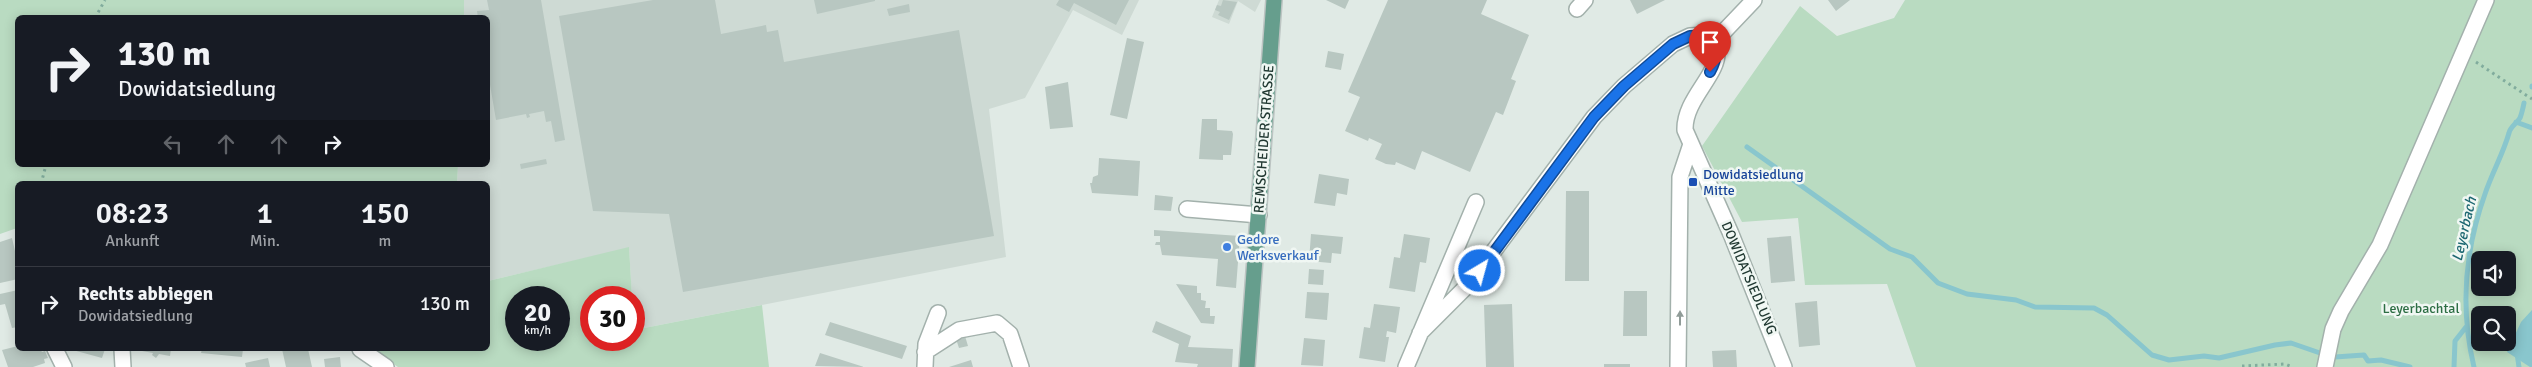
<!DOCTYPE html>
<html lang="de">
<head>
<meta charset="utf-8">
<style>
  :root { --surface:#171b24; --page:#20242c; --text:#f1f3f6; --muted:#9ea1a6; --line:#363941 }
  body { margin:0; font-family:Signika,sans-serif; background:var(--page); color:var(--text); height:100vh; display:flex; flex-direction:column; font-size:19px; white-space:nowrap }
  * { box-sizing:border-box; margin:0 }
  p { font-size:16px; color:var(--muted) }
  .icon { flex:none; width:28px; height:28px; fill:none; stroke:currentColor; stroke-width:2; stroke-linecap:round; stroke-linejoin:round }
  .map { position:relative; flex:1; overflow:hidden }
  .side { position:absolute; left:15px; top:181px; width:475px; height:170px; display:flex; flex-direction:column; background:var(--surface); border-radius:8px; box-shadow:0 2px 12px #0003 }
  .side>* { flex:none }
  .guide { position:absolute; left:15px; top:15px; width:475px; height:152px; border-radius:8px; box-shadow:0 2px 12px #0003; background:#171b24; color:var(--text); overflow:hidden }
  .tools { position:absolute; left:2471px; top:251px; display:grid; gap:10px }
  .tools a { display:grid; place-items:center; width:45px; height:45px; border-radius:8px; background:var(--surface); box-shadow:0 2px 12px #0003; font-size:25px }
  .speed { position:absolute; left:505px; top:286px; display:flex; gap:10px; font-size:25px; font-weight:700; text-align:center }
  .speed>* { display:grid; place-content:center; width:65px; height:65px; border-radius:50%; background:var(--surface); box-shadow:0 2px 12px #0003; line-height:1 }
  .speed small { font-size:12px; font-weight:400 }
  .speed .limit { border:8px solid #d22; background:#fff; color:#111 }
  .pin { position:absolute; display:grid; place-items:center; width:42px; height:42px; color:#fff; margin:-51px -21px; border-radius:50% 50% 50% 0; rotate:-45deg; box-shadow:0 0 5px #0007 }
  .pin .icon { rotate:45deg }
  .me { position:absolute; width:55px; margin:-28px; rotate:37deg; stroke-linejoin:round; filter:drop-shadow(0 0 4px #0008) }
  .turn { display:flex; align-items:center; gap:18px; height:105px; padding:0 20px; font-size:22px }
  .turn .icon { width:65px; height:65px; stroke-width:2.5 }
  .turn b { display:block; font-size:35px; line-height:42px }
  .lanes { display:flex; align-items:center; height:48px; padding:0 20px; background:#0003; justify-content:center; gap:25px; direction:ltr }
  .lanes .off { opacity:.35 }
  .eta { display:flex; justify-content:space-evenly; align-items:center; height:85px; text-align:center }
  .eta b { font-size:30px; font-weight:600; line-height:35px }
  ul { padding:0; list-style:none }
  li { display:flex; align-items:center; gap:15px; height:75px; padding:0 20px; border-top:1px solid var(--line) }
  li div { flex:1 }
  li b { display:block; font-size:19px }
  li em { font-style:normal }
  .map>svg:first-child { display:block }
  .built { fill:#cedad4 }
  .green { fill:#b9dbc1; fill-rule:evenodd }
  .water { fill:#89c6cd }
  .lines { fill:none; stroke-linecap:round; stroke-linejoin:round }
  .stream { stroke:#89c6cd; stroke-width:5 }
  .building { fill:#b8c7c1 }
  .minor-casing { stroke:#a3b1ac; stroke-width:18 }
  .major-casing { stroke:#bcc4c2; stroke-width:18 }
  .path { stroke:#81ac9d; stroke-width:3; stroke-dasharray:2.5 4; stroke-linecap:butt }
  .minor { stroke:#fff; stroke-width:15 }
  .major { stroke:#669e8d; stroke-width:15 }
  .oneway { fill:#909c98 }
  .route-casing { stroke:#114b97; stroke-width:12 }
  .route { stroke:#1a73e8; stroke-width:9 }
  .transit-dot { fill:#1a4fb4; stroke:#f0f7f3; stroke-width:2 }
  .shop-dot { fill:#3f7fe0; stroke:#f0f7f3; stroke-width:2 }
  .labels { text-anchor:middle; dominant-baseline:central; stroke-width:5; stroke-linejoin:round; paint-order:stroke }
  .street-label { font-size:14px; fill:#213932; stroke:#f0f7f3 }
  .transit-label { font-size:14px; fill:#164399; stroke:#f0f7f3; text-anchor:start }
  .shop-label { font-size:14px; fill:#366cbe; stroke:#f0f7f3; text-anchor:start }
  .park-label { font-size:14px; fill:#2d6e44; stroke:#f0f7f3 }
  .water-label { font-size:15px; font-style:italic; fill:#1e6872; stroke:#f0f7f3 }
</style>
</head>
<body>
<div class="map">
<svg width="2532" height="367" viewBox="0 0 2532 367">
  <rect width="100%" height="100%" fill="#e0eae5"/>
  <path class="built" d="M 464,0 L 1139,0 L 1122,35 L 1073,10 L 1025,98 L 989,109 L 1006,257 L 634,330 L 629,248 L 488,281 L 488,184 L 457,184 L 458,165 L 488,165 L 488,18 L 464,17 Z
    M 1219,0 L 1261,0 L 1255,12 L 1238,1 L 1229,24 L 1212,17 Z"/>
  <path class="green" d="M 0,0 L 464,0 L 464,18 L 18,18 L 18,165 L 458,165 L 457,184 L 18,184 L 17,228 L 0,234 Z
    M 1905,0 L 2532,0 L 2532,367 L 1916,367 L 1887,284 L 1805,285 L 1798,218 L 1742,222 L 1702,146 L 1800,6 L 1837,36 L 1894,18 ZM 2480,260 L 2508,260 L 2508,288 L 2480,288 ZM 2480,315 L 2508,315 L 2508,342 L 2480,342 Z
    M 629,247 L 632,297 L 591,298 L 591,340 L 634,340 L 634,325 L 634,330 L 762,305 L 769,367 L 398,367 L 372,349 L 488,349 L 488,281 ZM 516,298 L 559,298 L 559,340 L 516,340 Z"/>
  <path class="water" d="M 2532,310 L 2532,367 L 2530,367 L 2507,352 L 2521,322 Z"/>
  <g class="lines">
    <path class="stream" d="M 2532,87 L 2532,86
      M 2516,122 L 2532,128
      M 1747,147 L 1890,249 L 1912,257 L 1938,283 L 1967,294 L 2016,300 L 2035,307 L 2094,308 L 2107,315 L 2152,355 L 2169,360 L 2204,356 L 2219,358 L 2275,345 L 2291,343 L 2320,353
      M 2517,353 L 2519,367
      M 2335,357 L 2364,355 L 2368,361 L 2381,360 L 2410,367
      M 2454,367 L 2455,341 L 2466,327
      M 2474,367 C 2460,309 2465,250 2485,194 C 2492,173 2503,154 2509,133 C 2510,127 2517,123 2520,118 C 2522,113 2523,108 2524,103"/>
  </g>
  <path class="building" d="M 487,0 L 541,0 L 565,140 L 555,142 L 551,121 L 546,122 L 544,111 L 529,114 L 530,117 L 527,118 L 526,114 L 496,120 L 488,73 L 488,18 L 478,18 L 477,11 L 489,10 Z
    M 653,0 L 715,0 L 721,34 L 766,25 L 767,32 L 778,30 L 784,62 L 959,30 L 994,236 L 683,292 L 669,214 L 593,211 L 559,16 Z
    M 814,0 L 875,0 L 875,1 L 817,14 Z
    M 1059,0 L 1129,0 L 1116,25 L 1074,3 L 1069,12 L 1056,5 Z
    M 1223,0 L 1237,2 L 1229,20 L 1218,15 L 1220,12 L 1215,10 L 1217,5 L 1221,6 Z
    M 1326,0 L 1349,0 L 1345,9 Z
    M 1388,0 L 1487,0 L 1481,14 L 1529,35 L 1511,79 L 1516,81 L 1503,115 L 1496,112 L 1470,172 L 1422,151 L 1415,170 L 1396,162 L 1395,165 L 1386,164 L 1375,159 L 1382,144 L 1369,138 L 1368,141 L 1345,131 L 1360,97 L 1348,92 Z
    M 1630,0 L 1665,0 L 1637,14 Z
    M 1828,0 L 1850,0 L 1836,11 Z
    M 909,4 L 910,12 L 889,16 L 887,9 Z
    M 1127,38 L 1144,42 L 1127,119 L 1110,115 Z
    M 1328,51 L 1344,54 L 1341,70 L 1325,67 Z
    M 1068,82 L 1073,127 L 1050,129 L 1045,87 Z
    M 1202,119 L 1217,119 L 1217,130 L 1232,131 L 1233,134 L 1231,155 L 1223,155 L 1223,160 L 1199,159 Z
    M 1099,158 L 1140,161 L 1138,196 L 1092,193 L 1090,183 L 1092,183 L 1093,177 L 1098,175 Z
    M 546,159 L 547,164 L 521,169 L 520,164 Z
    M 1319,174 L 1349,179 L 1347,195 L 1337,193 L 1335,206 L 1314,203 Z
    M 1566,191 L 1589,191 L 1589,281 L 1565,281 Z
    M 1155,195 L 1173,197 L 1171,211 L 1154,210 Z
    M 1154,230 L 1240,236 L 1236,288 L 1216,286 L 1218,259 L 1162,255 L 1160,245 L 1155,245 L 1156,242 L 1160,242 L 1160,236 L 1154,236 Z
    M 1311,234 L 1343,237 L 1341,254 L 1332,253 L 1331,263 L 1309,261 Z
    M 1404,234 L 1430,238 L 1426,263 L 1420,262 L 1415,292 L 1389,288 L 1394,257 L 1400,258 Z
    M 1791,236 L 1795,281 L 1771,283 L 1767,238 Z
    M 12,238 L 18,264 L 18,279 L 0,283 L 0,242 Z
    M 1309,269 L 1324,270 L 1323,285 L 1308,284 Z
    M 1176,284 L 1197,286 L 1197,293 L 1201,293 L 1201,300 L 1206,301 L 1205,308 L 1210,308 L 1210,316 L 1215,316 L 1214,324 L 1201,323 Z
    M 18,290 L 18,327 L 12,328 L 5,304 L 0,305 L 0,294 Z
    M 1624,291 L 1647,291 L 1647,336 L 1623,336 Z
    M 1307,292 L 1329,293 L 1327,320 L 1305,318 Z
    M 1817,301 L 1820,345 L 1799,347 L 1795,303 Z
    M 1374,304 L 1400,307 L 1396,333 L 1387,331 L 1386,337 L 1389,337 L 1385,362 L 1359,358 L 1364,327 L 1370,328 Z
    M 1512,304 L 1514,367 L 1486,367 L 1484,305 Z
    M 1156,321 L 1191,336 L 1188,347 L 1233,349 L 1232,367 L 1197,367 L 1198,364 L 1175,362 L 1179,344 L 1152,332 Z
    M 830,322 L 907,346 L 902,359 L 825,335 Z
    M 965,336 L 968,346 L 959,348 L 956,339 Z
    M 1304,338 L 1325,340 L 1323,366 L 1301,365 Z
    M 18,346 L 18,349 L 40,349 L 42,352 L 45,351 L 48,358 L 44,359 L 45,363 L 33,367 L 8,367 L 2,350 Z
    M 69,349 L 105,349 L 102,358 Z
    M 142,349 L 171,349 L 170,356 L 159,354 L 156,358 L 152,355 L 153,353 L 142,351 Z
    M 202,349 L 243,349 L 242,357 L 201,353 Z
    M 282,349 L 308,349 L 312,367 L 286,367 Z
    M 1736,350 L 1737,367 L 1713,367 L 1712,351 Z
    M 820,353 L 864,367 L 815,366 Z
    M 340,357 L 341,367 L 325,367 L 324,359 Z
    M 268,358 L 270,367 L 246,367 L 245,363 Z
    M 971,360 L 973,367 L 949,367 Z
    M 1604,364 L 1630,364 L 1630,367 L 1604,367 Z"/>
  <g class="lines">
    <defs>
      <path id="minor" d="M 1577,9 L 1585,0
        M 1714,42 L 1754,0
        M 1187,209 L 1259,215
        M 1420,333 L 1469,284 L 1594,117 L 1624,86 L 1673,44 L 1690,36 L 1706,35 C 1711,39 1717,44 1717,51 C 1719,75 1684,99 1685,130 L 1731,234 L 1784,367
        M 55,349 L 64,367
        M 122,349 L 123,367
        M 360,349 L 386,367
        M 925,352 L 959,330 L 997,323 L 1010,334 L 1021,367
        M 925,367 L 926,344 L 938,313
        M 1406,367 L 1476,202
        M 1678,367 L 1680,177 L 1691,144
        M 2325,367 L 2333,329 L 2341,311 L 2380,245 L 2486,0"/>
      <path id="major" d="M 1247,367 L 1274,0"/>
    </defs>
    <use href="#minor" class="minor-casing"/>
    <use href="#major" class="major-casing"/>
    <path class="path" d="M 95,18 L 105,0
      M 2476,62 L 2532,99
      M 41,184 L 46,165
      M 2242,366 L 2285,364 L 2292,367"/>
    <use href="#minor" class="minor"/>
    <use href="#major" class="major"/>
  </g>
  <defs><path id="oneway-solid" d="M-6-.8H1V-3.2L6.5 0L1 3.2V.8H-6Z" transform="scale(1.25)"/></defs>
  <use class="oneway" href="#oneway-solid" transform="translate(1680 318) rotate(-90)"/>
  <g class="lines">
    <defs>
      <path id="route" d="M 1480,271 L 1594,117 L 1624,86 L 1673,44 L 1690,36 L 1706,35 C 1719,46 1718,57 1710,72"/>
    </defs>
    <use href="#route" class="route-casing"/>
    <use href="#route" class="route"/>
  </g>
  <rect class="transit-dot" x="1688" y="177" width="10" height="10" rx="2.5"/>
  <circle class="shop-dot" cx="1227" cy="247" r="5"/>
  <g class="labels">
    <g class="street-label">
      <text transform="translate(1264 139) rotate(-86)">REMSCHEIDER STRASSE</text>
      <text transform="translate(1749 278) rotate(67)">DOWIDATSIEDLUNG</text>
    </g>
    <g class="transit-label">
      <text x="1703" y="174">Dowidatsiedlung<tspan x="1703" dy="16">Mitte</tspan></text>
    </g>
    <g class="shop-label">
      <text x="1237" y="239">Gedore<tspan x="1237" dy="16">Werksverkauf</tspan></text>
    </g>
    <g class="park-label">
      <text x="2421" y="308">Leyerbachtal</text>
    </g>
    <g class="water-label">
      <text transform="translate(2464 229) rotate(-77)">Leyerbach</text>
    </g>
  </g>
</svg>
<div class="tools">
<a><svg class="icon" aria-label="sound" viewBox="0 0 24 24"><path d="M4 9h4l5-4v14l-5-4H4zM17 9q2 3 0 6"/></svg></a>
<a><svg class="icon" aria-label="search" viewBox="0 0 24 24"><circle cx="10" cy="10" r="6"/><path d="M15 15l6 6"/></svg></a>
</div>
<div class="speed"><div>20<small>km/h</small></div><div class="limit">30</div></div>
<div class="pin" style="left:1710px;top:72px;background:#d93025"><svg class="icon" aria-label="arrive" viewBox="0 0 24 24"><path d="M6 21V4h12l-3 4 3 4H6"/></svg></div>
<svg class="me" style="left:1480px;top:271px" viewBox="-20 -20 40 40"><circle r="17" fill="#1a73e8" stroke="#fff" stroke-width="3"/><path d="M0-11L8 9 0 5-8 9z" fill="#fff"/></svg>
<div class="guide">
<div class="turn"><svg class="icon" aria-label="right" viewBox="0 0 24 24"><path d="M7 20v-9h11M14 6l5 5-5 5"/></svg><div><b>130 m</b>Dowidatsiedlung</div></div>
<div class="lanes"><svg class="icon off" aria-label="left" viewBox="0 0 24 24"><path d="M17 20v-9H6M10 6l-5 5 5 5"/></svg><svg class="icon off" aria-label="ahead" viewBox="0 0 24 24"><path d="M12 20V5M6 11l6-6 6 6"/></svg><svg class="icon off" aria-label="ahead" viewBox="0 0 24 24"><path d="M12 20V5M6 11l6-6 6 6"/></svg><svg class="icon" aria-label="right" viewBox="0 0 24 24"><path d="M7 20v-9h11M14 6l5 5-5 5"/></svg></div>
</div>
<section class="side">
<div class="eta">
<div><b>08:23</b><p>Ankunft</p></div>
<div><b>1</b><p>Min.</p></div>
<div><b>150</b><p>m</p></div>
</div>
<ul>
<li><svg class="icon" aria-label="right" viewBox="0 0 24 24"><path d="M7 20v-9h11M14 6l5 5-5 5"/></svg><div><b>Rechts abbiegen</b><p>Dowidatsiedlung</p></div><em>130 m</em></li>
</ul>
</section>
</div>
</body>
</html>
